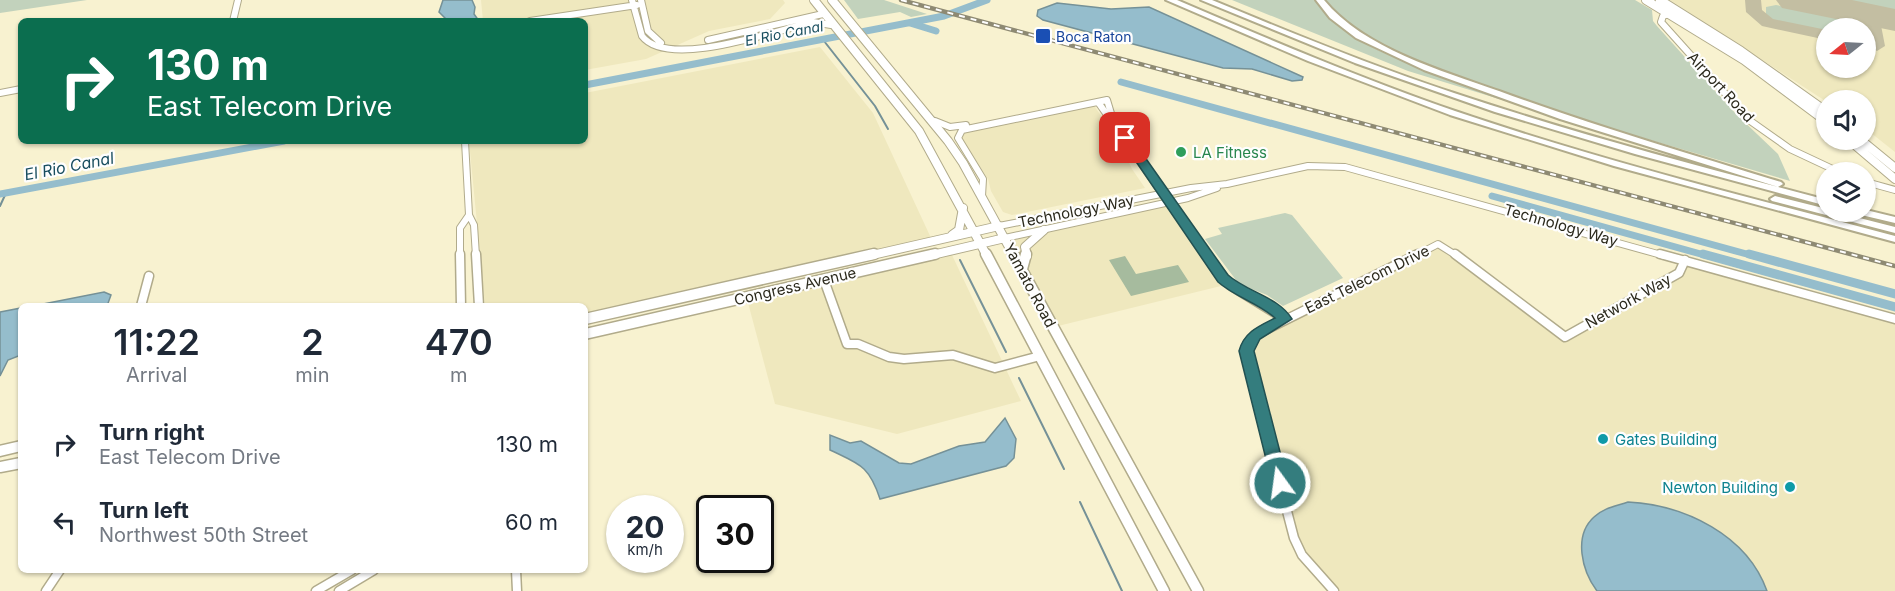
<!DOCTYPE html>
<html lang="en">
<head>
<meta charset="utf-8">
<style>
  :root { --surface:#fff; --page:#f2f2f3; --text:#1f2937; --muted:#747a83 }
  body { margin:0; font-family:Inter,sans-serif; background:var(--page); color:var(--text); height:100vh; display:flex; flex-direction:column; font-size:22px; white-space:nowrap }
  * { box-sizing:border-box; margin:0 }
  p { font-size:20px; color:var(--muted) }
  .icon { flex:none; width:33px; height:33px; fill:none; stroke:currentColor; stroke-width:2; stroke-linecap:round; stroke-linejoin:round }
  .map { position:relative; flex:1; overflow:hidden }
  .details { position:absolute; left:18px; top:303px; width:570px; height:270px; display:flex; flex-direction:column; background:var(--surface); border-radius:9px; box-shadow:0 2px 4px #0004 }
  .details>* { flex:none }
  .banner { position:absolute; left:18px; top:18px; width:570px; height:126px; border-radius:9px; box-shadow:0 2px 4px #0004; background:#0b6e4f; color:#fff; overflow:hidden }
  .needle { width:39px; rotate:252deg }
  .tools { position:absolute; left:1816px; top:18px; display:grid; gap:12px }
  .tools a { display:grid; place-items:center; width:60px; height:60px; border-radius:50%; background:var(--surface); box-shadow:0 2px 4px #0004; font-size:30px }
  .speed { position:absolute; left:606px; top:495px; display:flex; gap:12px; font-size:30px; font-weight:700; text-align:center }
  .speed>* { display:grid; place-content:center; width:78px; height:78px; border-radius:50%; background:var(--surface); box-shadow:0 2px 4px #0004; line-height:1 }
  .speed small { font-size:15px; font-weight:400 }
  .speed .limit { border:3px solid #111; border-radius:9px; background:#fff; color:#111 }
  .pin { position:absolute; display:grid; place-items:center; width:51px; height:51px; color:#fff; margin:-26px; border-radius:12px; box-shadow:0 3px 9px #0006 }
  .me { position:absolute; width:66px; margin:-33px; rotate:346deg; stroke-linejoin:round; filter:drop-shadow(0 0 4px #0008) }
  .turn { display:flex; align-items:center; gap:21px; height:126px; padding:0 30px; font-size:27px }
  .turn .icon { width:78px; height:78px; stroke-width:2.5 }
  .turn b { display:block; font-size:42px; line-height:51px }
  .eta { display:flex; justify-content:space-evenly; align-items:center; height:102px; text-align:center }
  .eta b { font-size:36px; font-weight:600; line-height:42px }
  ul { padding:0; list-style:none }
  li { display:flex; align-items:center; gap:18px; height:78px; padding:0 30px }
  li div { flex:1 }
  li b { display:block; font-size:22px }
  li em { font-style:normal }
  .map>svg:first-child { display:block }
  .built { fill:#efe8be; fill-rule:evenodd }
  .green { fill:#c2d2bc }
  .forest { fill:#a6bb9e }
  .water { fill:#95bdcc; stroke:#759197; stroke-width:1.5 }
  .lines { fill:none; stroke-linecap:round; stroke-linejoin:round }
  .stream { stroke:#759197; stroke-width:2 }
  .canal-far1 { stroke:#95bdcc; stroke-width:7 }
  .canal { stroke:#95bdcc; stroke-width:9 }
  .taxiway { fill:#c3bea2; fill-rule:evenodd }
  .runway { fill:#c3bea2; fill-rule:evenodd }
  .minor-far1-casing { stroke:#b1ab8b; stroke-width:8 }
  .minor-casing { stroke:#b1ab8b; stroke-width:11 }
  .major-far1-casing { stroke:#b1ab8b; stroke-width:10 }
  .major-casing { stroke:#b1ab8b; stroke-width:13 }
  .highway-casing { stroke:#b1ab8b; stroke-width:4 }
  .minor-far1 { stroke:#fff; stroke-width:6 }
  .minor { stroke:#fff; stroke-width:8 }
  .major-far1 { stroke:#fff; stroke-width:8 }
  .major { stroke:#fff; stroke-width:10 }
  .highway { fill:#fff; fill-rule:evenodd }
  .rail-casing { stroke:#8e8a73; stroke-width:4.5 }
  .rail { stroke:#fefefe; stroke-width:2; stroke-dasharray:6; stroke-linecap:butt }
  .route { fill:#347d7e; stroke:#225152; stroke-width:1.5 }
  .transit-dot { fill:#1a4fb4; stroke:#fefefe; stroke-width:2 }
  .leisure-dot { fill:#2e9e5b; stroke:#fefefe; stroke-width:2 }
  .culture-dot { fill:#0f9aa8; stroke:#fefefe; stroke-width:2 }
  .labels { text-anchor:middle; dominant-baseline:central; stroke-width:4.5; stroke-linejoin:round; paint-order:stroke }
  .far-water-label { font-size:14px; font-style:italic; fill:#194e5f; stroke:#fefefe }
  .far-transit-label { font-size:14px; fill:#164399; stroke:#fefefe; text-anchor:start }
  .street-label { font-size:15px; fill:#2b291c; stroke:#fefefe }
  .leisure-label { font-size:15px; fill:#27864d; stroke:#fefefe; text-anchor:start }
  .culture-label { font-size:15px; fill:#0d838f; stroke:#fefefe; text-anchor:start }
  .water-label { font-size:16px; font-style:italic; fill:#194e5f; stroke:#fefefe }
</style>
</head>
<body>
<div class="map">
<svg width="1895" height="591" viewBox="0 0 1895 591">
  <rect width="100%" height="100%" fill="#f8f2d0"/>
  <path class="built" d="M 481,0 L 783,0 L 785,3 L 770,19 L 709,31 L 646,59 L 585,70 L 585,21 L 483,21 Z
    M 1670,0 L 1895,0 L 1895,152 L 1866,129 L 1866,100 L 1827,102 ZM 1827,28 L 1866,28 L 1866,68 L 1827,68 Z
    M 820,47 L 873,113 L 931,238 L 585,324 L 585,306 L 485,306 L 469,141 L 585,141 L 585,93 Z
    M 1091,106 L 1095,107 L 1127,153 L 1125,154 L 1132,169 L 1145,188 L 1012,215 L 1003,212 L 991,191 L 988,179 L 961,137 L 965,131 Z
    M 1168,203 L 1225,285 L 1058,326 L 1010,239 Z
    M 1440,244 L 1565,337 L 1679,273 L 1685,260 L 1895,319 L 1895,591 L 1334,591 L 1302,555 L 1247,358 L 1248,343 Z
    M 952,255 L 1021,401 L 897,434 L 775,404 L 747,299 Z"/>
  <path class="green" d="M 0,0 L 87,0 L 0,13 Z
    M 844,0 L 884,0 L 927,14 L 911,17 L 900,12 L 858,19 Z
    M 1232,0 L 1315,0 C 1345,45 1400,59 1446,76 C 1482,90 1518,103 1554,116 L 1408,71 Z
    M 1323,0 L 1635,0 L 1652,10 L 1653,21 L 1657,26 L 1736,114 L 1778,154 L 1790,181 L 1558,113 L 1453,76 L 1387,49 L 1351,28 Z
    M 1837,0 L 1895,0 L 1895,12 Z
    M 1776,5 L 1852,21 L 1854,28 L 1827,28 L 1827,33 L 1779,23 L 1766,16 L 1766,7 Z
    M 1285,213 L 1292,215 L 1343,278 L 1283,306 L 1267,295 L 1239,284 L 1205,239 L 1222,234 L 1218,228 Z"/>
  <path class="forest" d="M 1125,256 L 1136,274 L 1178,265 L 1189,282 L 1131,296 L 1109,260 Z"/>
  <path class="water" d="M 443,0 L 472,0 L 475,7 L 474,14 L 479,21 L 448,21 L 439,12 Z
    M 1057,3 L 1111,9 L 1149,7 L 1303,77 L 1302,80 L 1292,81 L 1252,69 L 1223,68 L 1043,20 L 1037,16 L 1038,10 Z
    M 104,292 L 111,295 L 107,306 L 33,306 Z
    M 21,308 L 21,355 L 8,360 L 0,376 L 0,312 Z
    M 1005,418 L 1016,439 L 1014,458 L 1006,466 L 880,499 C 869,465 859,464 830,450 L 830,435 L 850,443 L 861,441 L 899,463 L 911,464 L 959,446 L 985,442 Z
    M 1628,502 C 1685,505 1747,535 1767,591 L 1597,591 C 1582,571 1573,536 1594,517 C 1603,508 1617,506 1628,502 Z"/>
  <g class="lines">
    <path class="stream" d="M 824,41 L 875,106 L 888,129
      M 0,206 L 6,193
      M 960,260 L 1006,352
      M 1019,378 L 1064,469
      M 1080,502 L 1122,591"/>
    <path class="canal-far1" d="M 910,23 L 936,31
      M 1121,82 L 1754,256
      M 585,85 L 944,16 L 987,0
      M 0,194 L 284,141
      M 1492,196 L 1708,256"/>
    <path class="canal" d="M 1703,254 L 1895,307
      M 1749,254 L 1895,294"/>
    <path class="taxiway" d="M 1745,0 L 1761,0 L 1762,10 L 1773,19 L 1827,30 L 1827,40 L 1762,26 L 1746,12 Z
      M 1871,10 L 1879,15 L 1885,46 L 1877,51 L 1869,46 L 1863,15 Z"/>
    <path class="runway" d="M 1776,0 L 1852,0 L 1895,9 L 1895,31 L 1782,8 Z"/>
    <defs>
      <path id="minor-far1" d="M 632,0 L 642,36 C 668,70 777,30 813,22 L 831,25
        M 641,0 L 648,31 L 661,43
        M 1673,13 L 1663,16 L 1661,22 L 1749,120 L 1790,149 L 1839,172
        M 233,21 L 238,0
        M 530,21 L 637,5
        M 708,40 L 823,14
        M 0,93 L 21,89
        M 1098,102 L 1206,256
        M 935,121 L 950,127 L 966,125
        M 465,141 L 469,215 L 474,225 L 476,256
        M 1866,182 L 1895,190
        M 982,196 L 983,179 L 958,138 L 962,130 L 1107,100 L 1113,120
        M 999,226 L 1191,188 L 1227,184 L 1308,166 L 1345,167 L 1665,256
        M 1005,238 L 1188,198 L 1217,188
        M 460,256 L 460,228 L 469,215
        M 1415,256 L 1438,244 L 1457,256"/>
      <path id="minor" d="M 460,254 L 461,306
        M 476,254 L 479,306
        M 1205,254 L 1230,285 L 1285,319
        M 1455,254 L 1565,337 L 1679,273 L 1685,260
        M 1660,254 L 1895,319
        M 824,280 L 847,344 L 858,344 L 889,357 L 904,359 L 953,355 L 995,368 L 1040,356
        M 141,306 L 149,276
        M 516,570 L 517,591
        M 46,591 L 60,570
        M 316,591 L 352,570
        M 339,591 L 374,570
        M 1334,591 L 1302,555 L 1294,538 L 1247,358 L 1248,343 L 1255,335 L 1418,254"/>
      <path id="major-far1" d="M 814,0 L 919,131 L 987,256
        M 832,0 L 948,141 L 963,163 L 1014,256
        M 1646,0 L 1744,60 L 1827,122
        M 1660,0 L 1741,51 L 1827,112
        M 1849,140 L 1895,179
        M 1861,140 L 1895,168
        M 952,235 L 959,230 L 963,208
        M 868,256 L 999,226
        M 928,256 L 1005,238
        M 1027,256 L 1025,247 L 1044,230"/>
      <path id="major" d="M 986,254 L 1164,591
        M 1013,254 L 1198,591
        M 1022,269 L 1026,254
        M 585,319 L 874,254
        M 585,334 L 935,254
        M 0,451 L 21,446
        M 0,467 L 21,463"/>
      <path id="highway" d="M 1166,0 L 1177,0 C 1268,39 1360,78 1455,111 C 1599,160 1747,197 1895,236 L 1895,242 L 1614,166 L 1450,115 L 1308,61 Z
        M 1201,0 L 1212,0 C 1292,33 1372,66 1454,93 C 1577,134 1702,167 1827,200 L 1827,206 L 1635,154 L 1495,112 L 1355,63 Z
        M 1316,0 L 1324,0 C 1363,48 1442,71 1499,91 C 1592,125 1687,153 1781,182 L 1783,184 L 1778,187 L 1775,186 L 1560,119 L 1424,70 L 1356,38 L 1330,18 Z
        M 1775,196 L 1827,209 L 1827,212 L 1836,212 L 1895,227 L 1895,233 L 1772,201 L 1770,199 Z
        M 1866,210 L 1895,217 L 1895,223 L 1857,214 L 1855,212 L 1866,212 Z"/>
    </defs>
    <use href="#minor-far1" class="minor-far1-casing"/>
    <use href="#minor" class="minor-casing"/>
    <use href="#major-far1" class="major-far1-casing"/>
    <use href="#major" class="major-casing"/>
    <use href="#highway" class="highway-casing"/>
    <use href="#minor-far1" class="minor-far1"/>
    <use href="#minor" class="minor"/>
    <use href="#major-far1" class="major-far1"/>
    <use href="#major" class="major"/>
    <use href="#highway" class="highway"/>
    <defs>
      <path id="rail" d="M 901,0 L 1895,266"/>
    </defs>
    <use href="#rail" class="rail-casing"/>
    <use href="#rail" class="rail"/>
  </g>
  <path class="route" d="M 1125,135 L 1130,136 L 1228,275 C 1247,292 1279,297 1292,319 L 1260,339 L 1254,351 L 1288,483 L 1286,488 L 1274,488 L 1272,483 L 1239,351 C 1244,332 1259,326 1275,318 C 1258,303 1235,297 1218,282 L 1120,138 Z"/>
  <rect class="transit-dot" x="1035" y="28" width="16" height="16" rx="3"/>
  <circle class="leisure-dot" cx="1181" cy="152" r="6"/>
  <g class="culture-dot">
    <circle cx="1603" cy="439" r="6"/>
    <circle cx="1790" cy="487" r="6"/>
  </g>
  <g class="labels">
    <g class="far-water-label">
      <text transform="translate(784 33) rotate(-11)">El Rio Canal</text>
    </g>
    <g class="far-transit-label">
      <text x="1056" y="36">Boca Raton</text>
    </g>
    <g class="street-label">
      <text transform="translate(1721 87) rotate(47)">Airport Road</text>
      <text transform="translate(1076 211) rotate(-11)">Technology Way</text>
      <text transform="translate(1561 225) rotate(16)">Technology Way</text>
      <text transform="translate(1367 279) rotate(-26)">East Telecom Drive</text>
      <text transform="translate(1030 285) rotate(62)">Yamato Road</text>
      <text transform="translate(795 286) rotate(-13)">Congress Avenue</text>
      <text transform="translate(1628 301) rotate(-29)">Network Way</text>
    </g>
    <g class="leisure-label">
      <text x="1193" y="152">LA Fitness</text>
    </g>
    <g class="culture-label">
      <text x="1615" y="439">Gates Building</text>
      <text x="1778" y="487" text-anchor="end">Newton Building</text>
    </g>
    <g class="water-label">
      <text transform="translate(69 166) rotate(-11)">El Rio Canal</text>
    </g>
  </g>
</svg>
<div class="tools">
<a><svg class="needle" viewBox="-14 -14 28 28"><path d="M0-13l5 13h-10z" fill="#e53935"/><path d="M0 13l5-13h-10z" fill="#747a83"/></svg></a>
<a><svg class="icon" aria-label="sound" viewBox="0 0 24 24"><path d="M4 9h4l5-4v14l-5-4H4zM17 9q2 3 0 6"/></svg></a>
<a><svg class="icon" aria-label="layers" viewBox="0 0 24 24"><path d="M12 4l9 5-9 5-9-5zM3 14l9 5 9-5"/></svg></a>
</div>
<div class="speed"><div>20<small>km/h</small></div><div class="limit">30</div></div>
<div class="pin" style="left:1125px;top:138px;background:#d93025"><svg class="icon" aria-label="arrive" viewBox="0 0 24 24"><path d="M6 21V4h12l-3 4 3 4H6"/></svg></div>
<svg class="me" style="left:1280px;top:483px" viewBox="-20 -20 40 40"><circle r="17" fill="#347d7e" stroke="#fff" stroke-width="3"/><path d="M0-11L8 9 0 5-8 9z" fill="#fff"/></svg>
<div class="banner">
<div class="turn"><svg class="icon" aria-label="right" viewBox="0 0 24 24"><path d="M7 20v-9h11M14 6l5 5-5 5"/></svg><div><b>130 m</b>East Telecom Drive</div></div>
</div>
<section class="details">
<div class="eta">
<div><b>11:22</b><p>Arrival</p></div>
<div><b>2</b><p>min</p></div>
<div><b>470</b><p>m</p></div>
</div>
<ul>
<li><svg class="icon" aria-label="right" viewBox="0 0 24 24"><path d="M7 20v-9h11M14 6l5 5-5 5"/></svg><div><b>Turn right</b><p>East Telecom Drive</p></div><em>130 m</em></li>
<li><svg class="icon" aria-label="left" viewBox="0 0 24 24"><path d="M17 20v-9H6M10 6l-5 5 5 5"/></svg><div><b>Turn left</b><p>Northwest 50th Street</p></div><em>60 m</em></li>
</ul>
</section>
</div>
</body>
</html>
